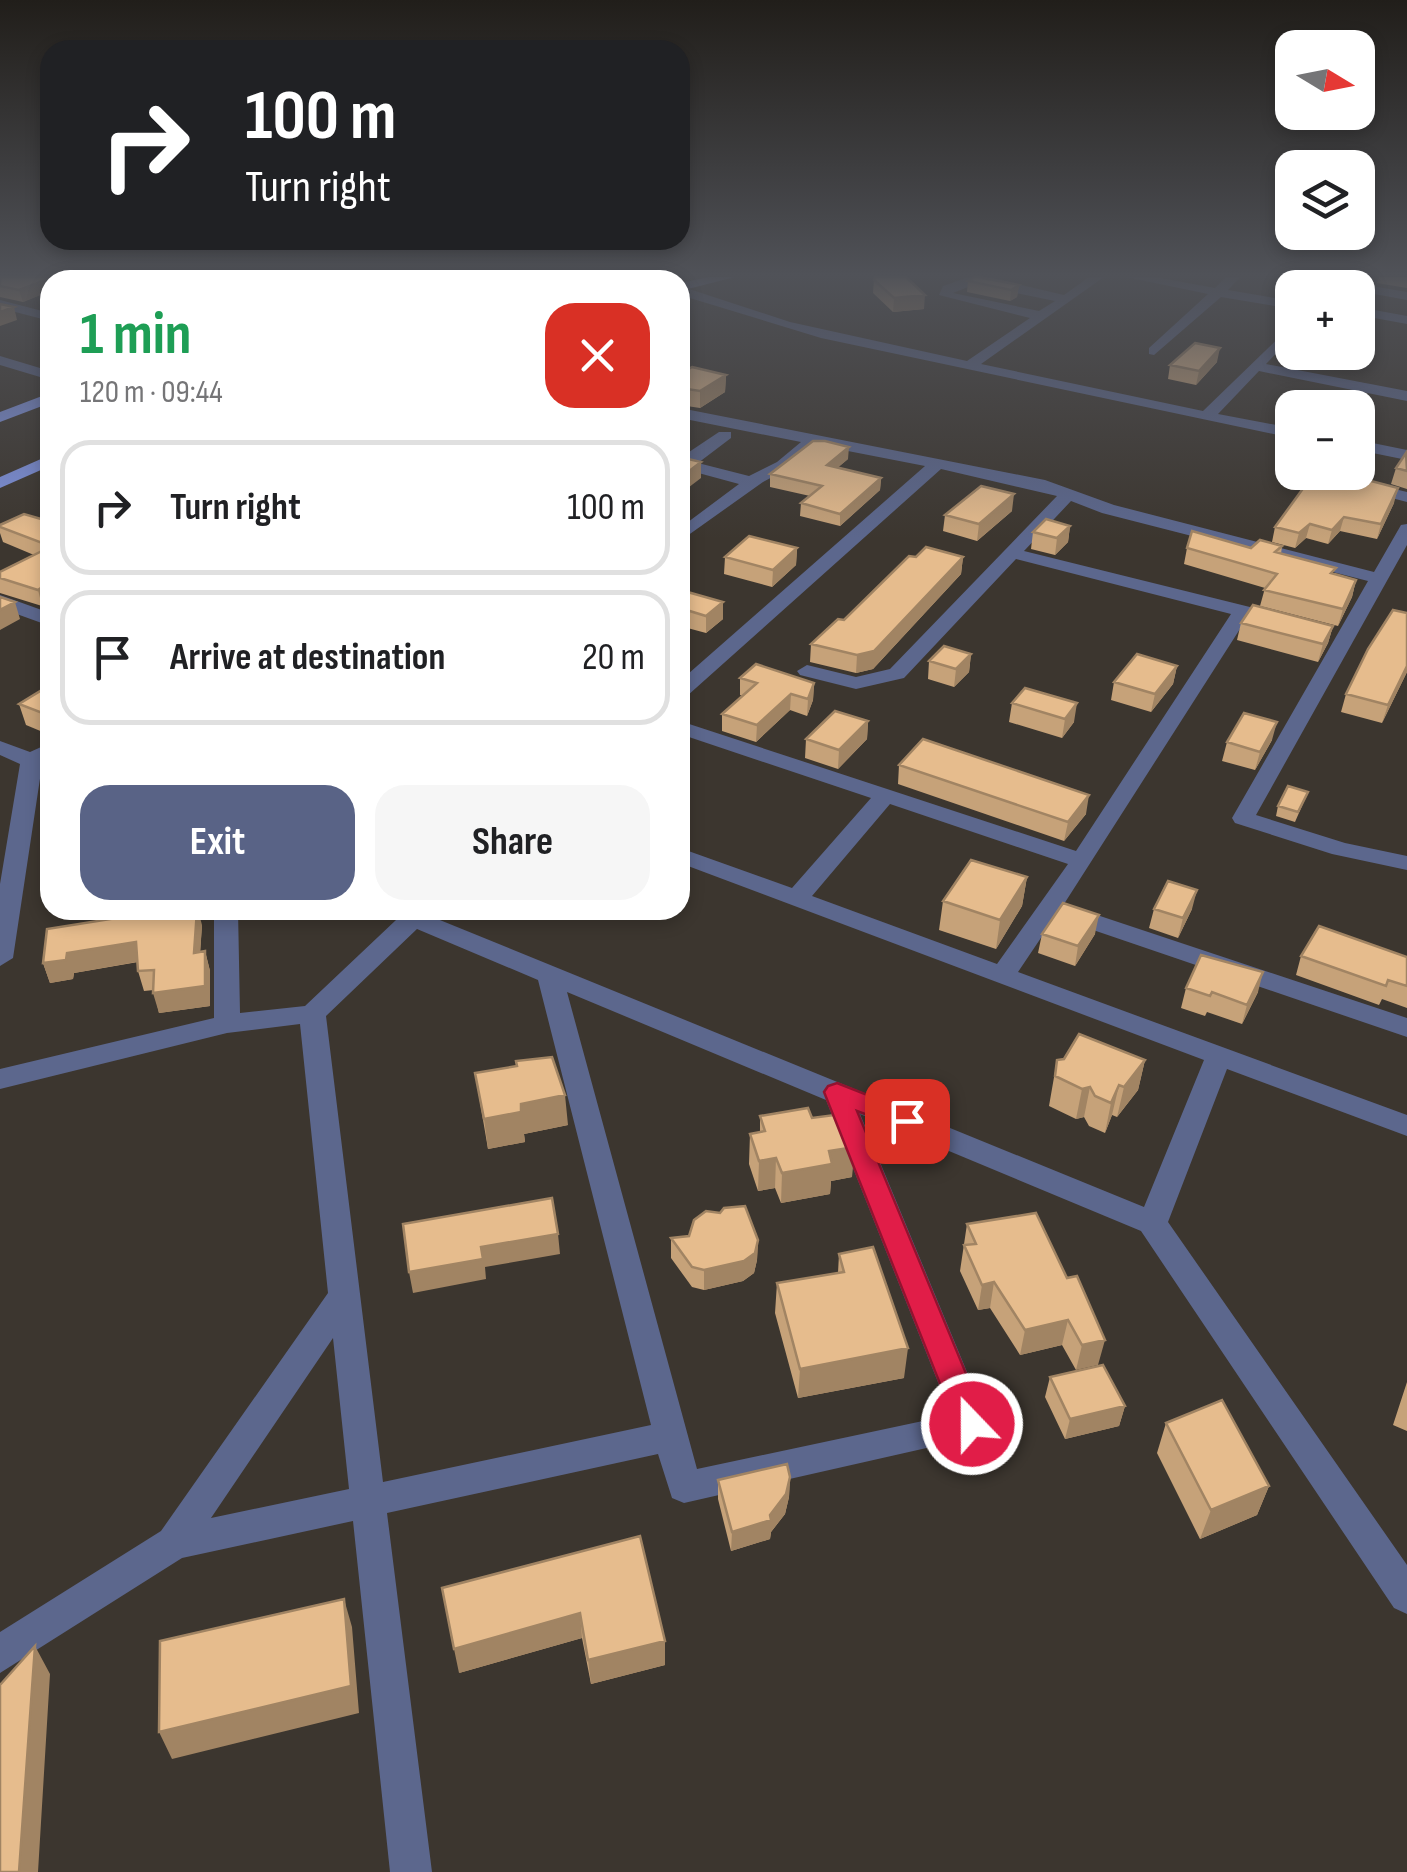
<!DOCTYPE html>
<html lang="en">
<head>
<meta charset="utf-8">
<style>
  :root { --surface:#fff; --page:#f6f6f6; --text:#202124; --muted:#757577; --line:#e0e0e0; --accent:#596386 }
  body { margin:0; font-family:"Sofia Sans Condensed",sans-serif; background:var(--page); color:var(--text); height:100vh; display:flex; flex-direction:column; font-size:38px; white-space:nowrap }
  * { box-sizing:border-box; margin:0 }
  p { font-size:32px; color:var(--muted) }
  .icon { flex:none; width:55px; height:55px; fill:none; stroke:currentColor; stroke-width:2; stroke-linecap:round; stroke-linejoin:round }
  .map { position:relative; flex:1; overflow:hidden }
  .details { position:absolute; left:40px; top:270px; width:650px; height:650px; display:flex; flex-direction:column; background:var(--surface); border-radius:30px; box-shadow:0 5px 15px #0003 }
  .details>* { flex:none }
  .top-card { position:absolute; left:40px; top:40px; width:650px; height:210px; border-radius:30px; box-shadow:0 5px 15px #0003; background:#202124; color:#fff; overflow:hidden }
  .needle { width:65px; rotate:100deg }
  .tools { position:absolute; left:1275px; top:30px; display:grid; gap:20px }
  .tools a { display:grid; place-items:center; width:100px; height:100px; border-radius:20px; background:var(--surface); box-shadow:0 5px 15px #0003; font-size:50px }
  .pin { position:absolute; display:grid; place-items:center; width:85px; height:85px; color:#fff; margin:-42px; border-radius:20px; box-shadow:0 5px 15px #0006 }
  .me { position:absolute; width:110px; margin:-55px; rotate:338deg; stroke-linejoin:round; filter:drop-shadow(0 0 8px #0008) }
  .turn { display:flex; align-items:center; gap:35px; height:210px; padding:0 40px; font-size:45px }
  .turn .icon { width:130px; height:130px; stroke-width:2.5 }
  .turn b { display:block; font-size:70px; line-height:85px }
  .round { display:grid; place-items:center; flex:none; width:105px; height:105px; border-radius:30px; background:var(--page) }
  .head { display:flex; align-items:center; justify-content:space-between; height:170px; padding:0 40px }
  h1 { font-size:60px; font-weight:700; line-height:75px; color:#1e9e55 }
  .button { display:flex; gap:20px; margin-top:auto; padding:20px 40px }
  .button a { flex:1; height:115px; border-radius:30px; background:var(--accent); color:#fff; font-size:40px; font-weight:700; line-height:115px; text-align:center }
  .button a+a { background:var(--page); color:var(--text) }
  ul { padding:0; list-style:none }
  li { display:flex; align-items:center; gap:30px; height:135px; margin:0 20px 15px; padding:0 20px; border:5px solid var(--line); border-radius:30px }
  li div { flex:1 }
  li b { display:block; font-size:38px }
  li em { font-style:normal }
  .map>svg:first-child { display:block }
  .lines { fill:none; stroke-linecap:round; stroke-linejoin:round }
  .minor { fill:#5c678d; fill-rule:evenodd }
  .major { fill:#8094e2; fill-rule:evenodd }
  .wall { fill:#c6a279 }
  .shaded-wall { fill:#a18463 }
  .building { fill:#e6bc8d; stroke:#a18463; stroke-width:2.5 }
  .route { fill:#e11d48; stroke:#92132f; stroke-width:2.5 }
</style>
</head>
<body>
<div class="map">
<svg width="1407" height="1872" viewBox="0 0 1407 1872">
  <rect width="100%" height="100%" fill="#3c362f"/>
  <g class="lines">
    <path class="minor" d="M 648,277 L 664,277 L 667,280 L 650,280 Z
      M 969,277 L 988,277 L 1064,295 L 1089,277 L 1104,277 L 981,364 L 1203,411 L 1292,325 L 1292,337 L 1266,364 L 1407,391 L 1407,401 L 1259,371 L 1218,414 L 1292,428 L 1292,438 L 821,338 L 680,295 L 680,286 L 790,322 L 967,361 L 1030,318 L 939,295 L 943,286 ZM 983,281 L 983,286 L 1055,301 L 1039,311 L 953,293 Z
      M 1126,277 L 1155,277 L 1215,288 L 1226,277 L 1240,277 L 1228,290 L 1292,301 L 1292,309 L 1221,297 L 1154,355 L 1149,354 L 1149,348 L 1208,294 Z
      M 1337,280 L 1407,292 L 1407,300 L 1358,291 L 1358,288 L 1332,287 L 1330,284 Z
      M 0,300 L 50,313 L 50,321 L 0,308 Z
      M 1358,307 L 1407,316 L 1407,324 L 1358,315 Z
      M 0,356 L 50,371 L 50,380 L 0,365 Z
      M 680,408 L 1045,480 L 1114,505 L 1374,572 L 1401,525 L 1407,524 L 1407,545 L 1256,815 L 1345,843 L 1407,856 L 1407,870 L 1332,854 L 1235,823 L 1232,818 L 1368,581 L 1102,513 L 1071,501 L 1024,551 L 1262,610 L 1265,614 L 1255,620 L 1247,618 L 1064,904 L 1407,1018 L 1407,1037 L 1055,917 L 1018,972 L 1407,1115 L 1407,1136 L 1227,1069 L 1168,1222 L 1407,1565 L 1407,1614 L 1394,1608 L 1141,1231 L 860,1114 L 989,1425 L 984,1435 L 684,1503 L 672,1498 L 658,1454 L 387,1513 L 432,1872 L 390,1872 L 353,1521 L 182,1558 L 0,1673 L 0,1632 L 161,1531 L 328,1293 L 300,1024 L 227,1033 L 0,1089 L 0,1069 L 214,1018 L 214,910 L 238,910 L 240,1013 L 305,1006 L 396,920 L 381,910 L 434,910 L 430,916 L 1144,1207 L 1204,1060 L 680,863 L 680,848 L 792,888 L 871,798 L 680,734 L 680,721 L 1076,851 L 1231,614 L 1016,559 L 904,678 L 856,689 L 800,675 L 797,671 L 807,665 L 856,677 L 890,669 L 1057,496 L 941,469 L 687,696 L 680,698 L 680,681 L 925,466 L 817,445 L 789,468 L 763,482 L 680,541 L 680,528 L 739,484 L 680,468 L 680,458 L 719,432 L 731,432 L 731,438 L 698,463 L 749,476 L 777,462 L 801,442 L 680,418 ZM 890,804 L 1068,864 L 997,964 L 812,896 ZM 417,929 L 538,980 L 651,1425 L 383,1482 L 326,1016 ZM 567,992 L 826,1100 L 951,1415 L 697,1469 ZM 333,1338 L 349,1489 L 211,1518 Z
      M 1358,440 L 1407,450 L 1407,460 L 1358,450 Z
      M 1292,472 L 1324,472 L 1407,492 L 1407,502 Z
      M 0,595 L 50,613 L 50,626 L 0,608 Z
      M 0,741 L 30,752 L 50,743 L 50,771 L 41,772 L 13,958 L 0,966 L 0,884 L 20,764 L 0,755 Z"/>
    <path class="major" d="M 709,277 L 735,277 L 680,291 L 680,283 Z
      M 50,393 L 50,403 L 0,422 L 0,412 Z
      M 50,455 L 50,466 L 0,488 L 0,477 Z"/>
  </g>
  <path class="wall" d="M 0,277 L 146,279 L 142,280 L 50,280 L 50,291 L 23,302 L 0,297 Z
    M 1379,277 L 1407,277 L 1407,288 L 1377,283 Z
    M 874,280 L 924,309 L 893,312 L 873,293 Z
    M 968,281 L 1019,285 L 1017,297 L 1010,301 L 967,292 Z
    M 1217,362 L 1196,385 L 1168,379 L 1170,365 Z
    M 680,374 L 726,375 L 725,392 L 700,408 L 680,405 Z
    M 1407,453 L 1407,489 L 1391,484 L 1396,468 Z
    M 848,459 L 838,467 L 881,478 L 880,490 L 840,526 L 800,516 L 801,503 L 810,496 L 770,487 L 770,474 Z
    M 50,502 L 50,602 L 42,606 L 0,593 L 0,572 L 34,555 L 3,542 L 0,533 L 0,525 L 48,521 Z
    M 1394,503 L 1377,539 L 1340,531 L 1328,544 L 1306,538 L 1295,548 L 1272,542 L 1275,527 Z
    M 1012,511 L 977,541 L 943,531 L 945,515 Z
    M 1070,526 L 1068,542 L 1055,555 L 1031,549 L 1033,532 Z
    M 1282,546 L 1281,554 L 1334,574 L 1356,580 L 1352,597 L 1338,626 L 1260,606 L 1265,588 L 1184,564 L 1187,548 L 1251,548 Z
    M 797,548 L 796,565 L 772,587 L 724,574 L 725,557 Z
    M 916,557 L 963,557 L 961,574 L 873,669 L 856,673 L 810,662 L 811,644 L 844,620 Z
    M 680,593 L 723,619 L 706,633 L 680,626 Z
    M 1407,613 L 1407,672 L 1382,723 L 1341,712 L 1346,694 Z
    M 1241,623 L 1333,626 L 1328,643 L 1318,662 L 1237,640 Z
    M 971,654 L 969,672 L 954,687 L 928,679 L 929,661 Z
    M 1177,666 L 1173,684 L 1151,712 L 1111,700 L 1114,682 Z
    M 740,678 L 814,683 L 813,700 L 807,716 L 790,710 L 756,742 L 722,731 L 722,714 L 743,696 L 740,695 Z
    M 50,693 L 50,735 L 26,725 L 19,704 Z
    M 1012,703 L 1074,722 L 1062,738 L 1009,722 Z
    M 868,721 L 867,739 L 838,769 L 805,758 L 806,739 Z
    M 1272,740 L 1255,770 L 1222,761 L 1227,742 Z
    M 899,765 L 1086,814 L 1064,841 L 898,784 Z
    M 1308,792 L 1295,822 L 1276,816 L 1278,806 Z
    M 1027,877 L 1022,906 L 996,949 L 939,930 L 943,901 Z
    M 1154,909 L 1192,909 L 1178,938 L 1149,928 Z
    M 202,925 L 200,952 L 205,951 L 210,971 L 210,1006 L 159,1013 L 154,990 L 144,991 L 138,971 L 138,962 L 74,973 L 73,979 L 50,983 L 43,963 Z
    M 1042,934 L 1095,934 L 1075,966 L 1038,953 Z
    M 1301,956 L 1407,957 L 1407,1008 L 1382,999 L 1379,1005 L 1296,975 Z
    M 1186,988 L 1258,992 L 1242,1024 L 1207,1012 L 1205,1016 L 1181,1008 Z
    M 1057,1060 L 1145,1060 L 1138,1090 L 1117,1117 L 1112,1115 L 1105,1133 L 1089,1126 L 1084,1117 L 1076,1119 L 1049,1106 Z
    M 475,1073 L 568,1125 L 524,1134 L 525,1142 L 488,1149 Z
    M 760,1116 L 812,1118 L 852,1177 L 831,1181 L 830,1194 L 781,1203 L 775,1188 L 758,1191 L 749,1164 L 750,1134 L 760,1132 Z
    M 967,1224 L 1067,1278 L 1105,1340 L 1076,1370 L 1062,1345 L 1020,1355 L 990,1308 L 978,1310 L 960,1271 Z
    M 671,1238 L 758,1240 L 757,1260 L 754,1273 L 743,1281 L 704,1290 L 692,1287 L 671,1258 Z
    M 839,1254 L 904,1378 L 798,1398 L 775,1313 L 777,1283 L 838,1273 Z
    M 1050,1377 L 1125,1406 L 1119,1426 L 1065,1439 L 1045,1397 Z
    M 1407,1382 L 1407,1431 L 1393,1425 Z
    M 1166,1423 L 1269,1486 L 1257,1515 L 1200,1539 L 1157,1453 Z
    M 790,1477 L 789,1497 L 785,1514 L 771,1532 L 770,1539 L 731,1551 L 718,1499 L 718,1480 Z
    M 640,1536 L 665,1665 L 591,1684 L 582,1638 L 459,1673 Z"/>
  <path class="shaded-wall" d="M 114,277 L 145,277 L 146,279 L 142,280 L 106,280 Z
    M 51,278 L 50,291 L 23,302 L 19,290 Z
    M 1019,285 L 1017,297 L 1010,301 L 1011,290 Z
    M 925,295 L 924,309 L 893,312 L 894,298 Z
    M 14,307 L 17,320 L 0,326 L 0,312 Z
    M 1220,348 L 1217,362 L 1196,385 L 1199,371 Z
    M 726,375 L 725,392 L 700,408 L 700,391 Z
    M 1368,445 L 1363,461 L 1358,467 L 1358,456 Z
    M 849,447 L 848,459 L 827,477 L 827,465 Z
    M 701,462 L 701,478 L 680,494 L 680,478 Z
    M 881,478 L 880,490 L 840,526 L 840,514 Z
    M 1398,488 L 1394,503 L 1377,539 L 1381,524 Z
    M 1014,494 L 1012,511 L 977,541 L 979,524 Z
    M 1344,517 L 1340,531 L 1328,544 L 1332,530 Z
    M 1310,524 L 1306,538 L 1295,548 L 1299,533 Z
    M 1070,526 L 1068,542 L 1055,555 L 1057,538 Z
    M 797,548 L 796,565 L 772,587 L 773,570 Z
    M 963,557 L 961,574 L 873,669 L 856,673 L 857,655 Z
    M 1356,580 L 1352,597 L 1338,626 L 1343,609 Z
    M 45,585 L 50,602 L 42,606 L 38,590 Z
    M 15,602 L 20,619 L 0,630 L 0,610 Z
    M 723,602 L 723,619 L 706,633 L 706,616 Z
    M 1333,626 L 1328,643 L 1318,662 L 1323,644 Z
    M 971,654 L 969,672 L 954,687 L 956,669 Z
    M 1177,666 L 1173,684 L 1151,712 L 1155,694 Z
    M 1407,666 L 1407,672 L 1382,723 L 1388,705 Z
    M 814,683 L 813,700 L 807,716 L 808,699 Z
    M 791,694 L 790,710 L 756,742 L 757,725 Z
    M 1077,703 L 1074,722 L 1062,738 L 1065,719 Z
    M 868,721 L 867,739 L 838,769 L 839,750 Z
    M 1277,722 L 1272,740 L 1255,770 L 1260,752 Z
    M 1089,795 L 1086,814 L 1064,841 L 1068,822 Z
    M 1027,877 L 1022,906 L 996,949 L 1000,920 Z
    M 1197,890 L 1192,909 L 1178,938 L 1183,918 Z
    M 197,910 L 198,910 L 202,925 L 199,972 L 194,953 Z
    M 1099,915 L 1095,934 L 1075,966 L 1078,946 Z
    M 136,942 L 142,961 L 74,973 L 73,979 L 50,983 L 43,963 L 67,953 Z
    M 205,951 L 210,971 L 210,1006 L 159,1013 L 153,993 Z
    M 1263,972 L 1258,992 L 1242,1024 L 1247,1005 Z
    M 1145,1060 L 1138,1090 L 1117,1117 L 1124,1087 Z
    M 1119,1085 L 1112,1115 L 1105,1133 L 1111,1103 Z
    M 1090,1087 L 1084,1117 L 1076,1119 L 1082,1089 Z
    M 565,1095 L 568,1125 L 524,1134 L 525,1142 L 488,1149 L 484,1119 L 521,1104 Z
    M 855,1147 L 852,1177 L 831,1181 L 830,1194 L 781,1203 L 782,1173 L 829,1151 Z
    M 776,1158 L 775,1188 L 758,1191 L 759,1161 Z
    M 558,1234 L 560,1254 L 485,1267 L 486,1279 L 413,1293 L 409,1272 L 481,1247 Z
    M 758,1240 L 757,1260 L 754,1273 L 743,1281 L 704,1290 L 704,1270 Z
    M 994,1282 L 990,1308 L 978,1310 L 982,1285 Z
    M 1068,1320 L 1062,1345 L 1020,1355 L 1025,1330 Z
    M 1105,1340 L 1098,1365 L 1076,1370 L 1082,1345 Z
    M 908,1348 L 904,1378 L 798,1398 L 800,1369 Z
    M 1125,1406 L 1119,1426 L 1065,1439 L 1070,1419 Z
    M 790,1477 L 789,1497 L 785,1514 L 771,1532 L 770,1539 L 731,1551 L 732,1532 L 770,1515 Z
    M 1269,1486 L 1257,1515 L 1200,1539 L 1211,1510 Z
    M 344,1599 L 352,1627 L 359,1713 L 172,1759 L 159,1732 Z
    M 580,1613 L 582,1638 L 459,1673 L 454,1649 Z
    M 665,1641 L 665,1665 L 591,1684 L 588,1660 Z
    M 35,1646 L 50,1674 L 38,1872 L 19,1872 Z"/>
  <path class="building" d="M 0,277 L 114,277 L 106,280 L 62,280 L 51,278 L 19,290 L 0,286 Z
    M 233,277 L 419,277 L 425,280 L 226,280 Z
    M 875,277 L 906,277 L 925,295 L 894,298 L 874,280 Z
    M 975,277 L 978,277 L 1019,285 L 1011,290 L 968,281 Z
    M 0,304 L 14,307 L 0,312 Z
    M 1195,343 L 1220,348 L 1199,371 L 1170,365 Z
    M 692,367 L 726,375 L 700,391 L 680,388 L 680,374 Z
    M 813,441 L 825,441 L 849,447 L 827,465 L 881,478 L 840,514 L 801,503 L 822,486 L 770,474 Z
    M 1358,443 L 1368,445 L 1358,456 Z
    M 1406,453 L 1407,471 L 1396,468 Z
    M 680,457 L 701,462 L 680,478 Z
    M 1315,472 L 1337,472 L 1398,488 L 1381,524 L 1344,517 L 1332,530 L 1310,524 L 1299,533 L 1275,527 Z
    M 981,486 L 1014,494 L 979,524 L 945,515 Z
    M 50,502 L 50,546 L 0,527 L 0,525 L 24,514 L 48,521 L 47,504 Z
    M 1046,519 L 1070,526 L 1057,538 L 1033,532 Z
    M 1192,531 L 1251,548 L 1260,540 L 1282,546 L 1275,552 L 1336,568 L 1331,573 L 1356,580 L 1343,609 L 1264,590 L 1277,574 L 1187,548 Z
    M 749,536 L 797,548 L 773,570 L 725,557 Z
    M 50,547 L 50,587 L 45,585 L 38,590 L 0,578 L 0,572 Z
    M 926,547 L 963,557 L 874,651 L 857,655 L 811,644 L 838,619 L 844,620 L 909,556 L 916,557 Z
    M 684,591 L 723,602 L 706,616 L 680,608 L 680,593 Z
    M 0,597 L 15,602 L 0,610 Z
    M 1253,605 L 1333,626 L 1323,644 L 1241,623 Z
    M 1393,610 L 1407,613 L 1407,666 L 1388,705 L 1346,694 L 1368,649 Z
    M 944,646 L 971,654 L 956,669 L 929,661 Z
    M 1137,654 L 1177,666 L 1155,694 L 1114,682 Z
    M 756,664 L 814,683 L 808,699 L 791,694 L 757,725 L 722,714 L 757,683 L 740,678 Z
    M 1025,688 L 1077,703 L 1065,719 L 1012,703 Z
    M 42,690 L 50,693 L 50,716 L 19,704 Z
    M 835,711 L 868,721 L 839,750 L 806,739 Z
    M 1244,713 L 1277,722 L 1260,752 L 1227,742 Z
    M 923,739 L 1089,795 L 1068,822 L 899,765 Z
    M 1288,786 L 1308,792 L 1298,812 L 1278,806 Z
    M 971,860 L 1027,877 L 1000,920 L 943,901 Z
    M 1168,881 L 1197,890 L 1183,918 L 1154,909 Z
    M 1063,903 L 1099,915 L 1078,946 L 1042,934 Z
    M 167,910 L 197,910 L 194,953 L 205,951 L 205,986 L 153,993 L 154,970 L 138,971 L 136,942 L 67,953 L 66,960 L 43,963 L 47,929 Z
    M 1319,926 L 1407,957 L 1407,986 L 1388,980 L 1386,986 L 1301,956 Z
    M 1201,955 L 1263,972 L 1247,1005 L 1212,992 L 1210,996 L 1186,988 Z
    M 1079,1034 L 1145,1060 L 1124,1087 L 1119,1085 L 1111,1103 L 1095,1096 L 1090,1087 L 1082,1089 L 1055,1076 L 1057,1060 L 1064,1059 Z
    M 552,1057 L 565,1095 L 521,1104 L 521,1112 L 484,1119 L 475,1073 L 517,1066 L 516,1061 Z
    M 808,1108 L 812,1118 L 842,1114 L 855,1147 L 829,1151 L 832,1164 L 782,1173 L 776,1158 L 759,1161 L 750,1134 L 765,1131 L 760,1116 Z
    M 552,1198 L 558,1234 L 481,1247 L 483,1259 L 409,1272 L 403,1224 Z
    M 745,1206 L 758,1240 L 755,1253 L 744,1261 L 704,1270 L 692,1267 L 671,1238 L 689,1236 L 694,1220 L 706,1211 L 720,1213 L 724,1208 Z
    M 1036,1213 L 1067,1278 L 1077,1276 L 1105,1340 L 1082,1345 L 1068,1320 L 1025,1330 L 994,1282 L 982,1285 L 964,1245 L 976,1244 L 967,1224 Z
    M 873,1247 L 908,1348 L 800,1369 L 777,1283 L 844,1272 L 839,1254 Z
    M 1103,1365 L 1125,1406 L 1070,1419 L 1050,1377 Z
    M 1222,1400 L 1269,1486 L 1211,1510 L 1166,1423 Z
    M 787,1464 L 790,1477 L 786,1494 L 770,1515 L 771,1520 L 732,1532 L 718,1480 Z
    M 640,1536 L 665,1641 L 588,1660 L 580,1613 L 454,1649 L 442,1588 Z
    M 344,1599 L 351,1686 L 159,1732 L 160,1641 Z
    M 35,1646 L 19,1872 L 0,1872 L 0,1685 Z"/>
  <linearGradient id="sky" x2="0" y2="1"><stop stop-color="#211e1a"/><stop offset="0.51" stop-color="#505258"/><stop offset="1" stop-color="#505258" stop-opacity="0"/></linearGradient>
  <rect width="1407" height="539" fill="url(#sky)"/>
  <path class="route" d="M 837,1083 L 916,1114 L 920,1121 L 916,1128 L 907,1130 L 857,1111 L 987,1424 L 982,1434 L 972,1438 L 961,1434 L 956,1424 L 824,1092 L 828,1086 Z"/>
</svg>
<div class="tools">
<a><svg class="needle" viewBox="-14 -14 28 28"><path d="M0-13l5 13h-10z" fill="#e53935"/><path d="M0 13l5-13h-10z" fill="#757577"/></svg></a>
<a><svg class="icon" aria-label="layers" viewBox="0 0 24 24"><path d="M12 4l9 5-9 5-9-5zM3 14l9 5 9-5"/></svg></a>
<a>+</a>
<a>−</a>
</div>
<div class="pin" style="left:907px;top:1121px;background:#d93025"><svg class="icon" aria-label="arrive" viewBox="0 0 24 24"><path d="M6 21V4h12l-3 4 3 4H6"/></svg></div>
<svg class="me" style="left:972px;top:1424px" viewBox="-20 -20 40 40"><circle r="17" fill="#e11d48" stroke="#fff" stroke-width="3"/><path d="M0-11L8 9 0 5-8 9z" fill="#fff"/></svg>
<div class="top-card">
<div class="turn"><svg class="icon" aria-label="right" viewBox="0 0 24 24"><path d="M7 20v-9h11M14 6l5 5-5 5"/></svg><div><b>100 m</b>Turn right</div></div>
</div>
<section class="details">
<div class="head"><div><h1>1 min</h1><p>120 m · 09:44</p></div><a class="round" style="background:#d93025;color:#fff"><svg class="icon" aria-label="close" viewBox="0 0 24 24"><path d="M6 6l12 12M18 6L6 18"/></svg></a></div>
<ul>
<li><svg class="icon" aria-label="right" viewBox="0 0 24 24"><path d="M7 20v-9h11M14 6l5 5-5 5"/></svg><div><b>Turn right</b></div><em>100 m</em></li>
<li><svg class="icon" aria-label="arrive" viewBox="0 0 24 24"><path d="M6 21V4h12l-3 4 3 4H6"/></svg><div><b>Arrive at destination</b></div><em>20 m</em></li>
</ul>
<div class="button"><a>Exit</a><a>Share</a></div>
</section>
</div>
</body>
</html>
